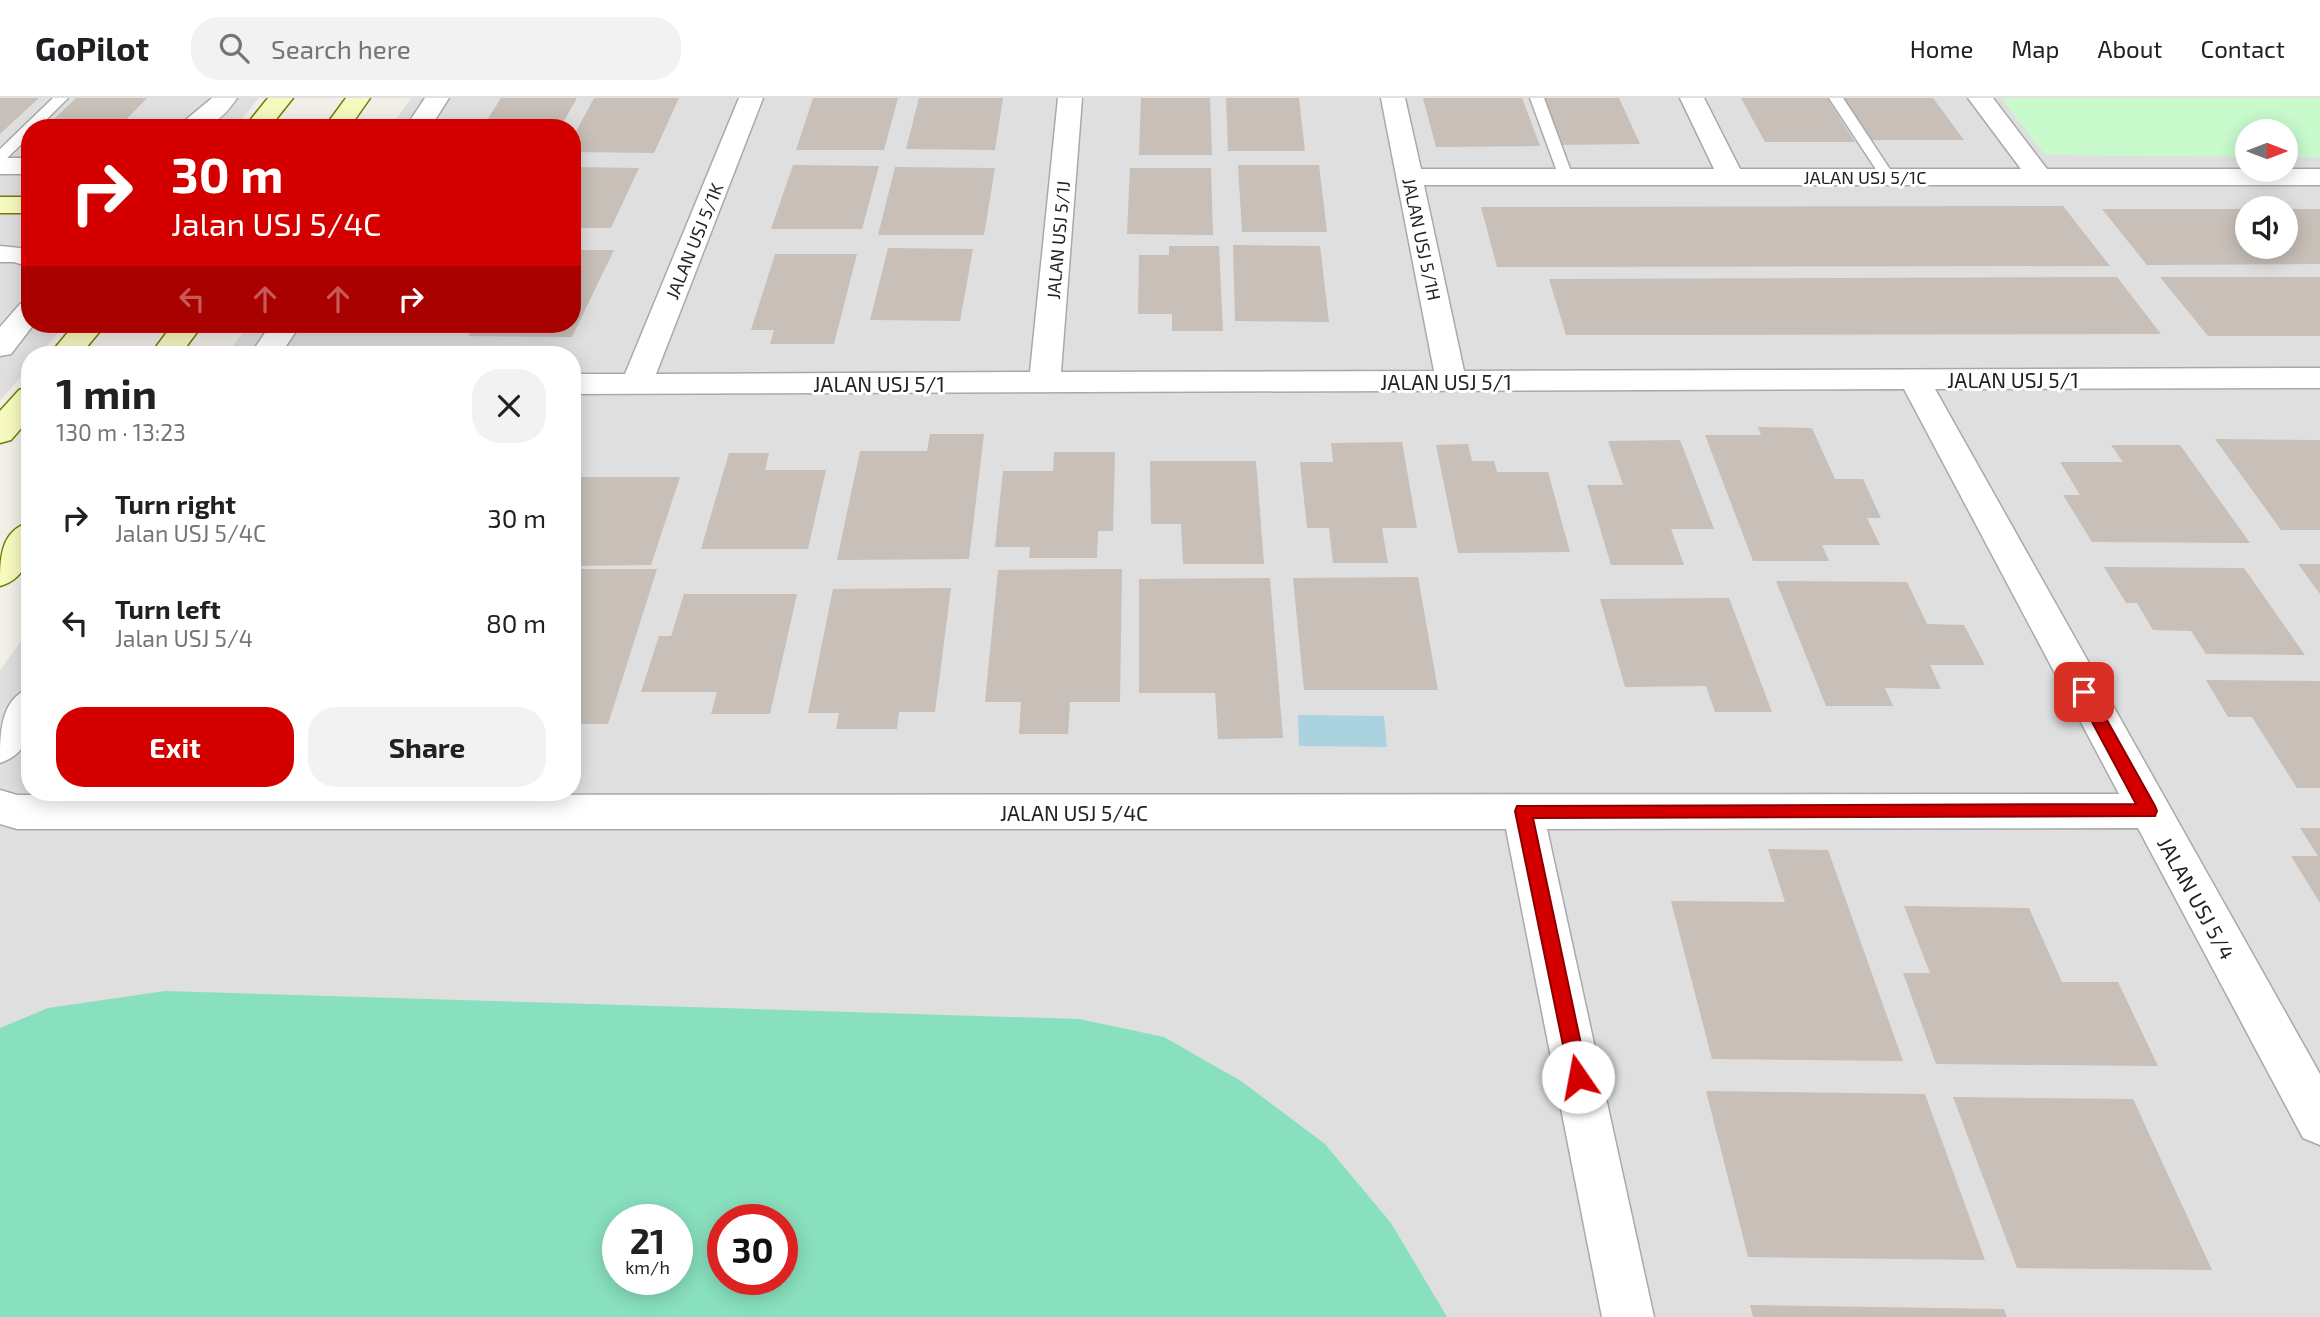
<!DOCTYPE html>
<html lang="en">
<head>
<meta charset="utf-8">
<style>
  :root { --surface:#fff; --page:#f2f2f2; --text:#202124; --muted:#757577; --line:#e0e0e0; --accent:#d40000 }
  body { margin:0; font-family:"Exo 2",sans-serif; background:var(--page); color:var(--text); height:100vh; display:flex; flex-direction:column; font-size:26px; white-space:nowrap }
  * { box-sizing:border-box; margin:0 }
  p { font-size:23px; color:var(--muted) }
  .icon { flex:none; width:38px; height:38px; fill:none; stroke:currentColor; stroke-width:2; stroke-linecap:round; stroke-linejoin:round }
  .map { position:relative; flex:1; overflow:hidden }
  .side { position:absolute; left:21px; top:248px; width:560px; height:455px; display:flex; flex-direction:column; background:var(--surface); border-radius:28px; box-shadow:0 4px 18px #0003 }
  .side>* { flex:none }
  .top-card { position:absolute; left:21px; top:21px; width:560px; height:214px; border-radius:28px; box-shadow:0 4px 18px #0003; background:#d40000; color:#fff; overflow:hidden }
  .needle { width:46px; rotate:90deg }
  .fabs { position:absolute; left:2235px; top:21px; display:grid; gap:14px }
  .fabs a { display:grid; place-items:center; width:63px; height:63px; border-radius:50%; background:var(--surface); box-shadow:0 4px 18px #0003; font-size:35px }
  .speed { position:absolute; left:602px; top:1106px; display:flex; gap:14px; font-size:35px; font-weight:700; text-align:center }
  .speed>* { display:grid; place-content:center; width:91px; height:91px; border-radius:50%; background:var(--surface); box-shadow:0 4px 18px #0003; line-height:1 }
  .speed small { font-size:18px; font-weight:400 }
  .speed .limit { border:10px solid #d22; background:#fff; color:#111 }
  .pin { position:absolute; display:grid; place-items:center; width:60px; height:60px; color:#fff; margin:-30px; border-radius:14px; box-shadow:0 4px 10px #0006 }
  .me { position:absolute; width:77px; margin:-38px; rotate:348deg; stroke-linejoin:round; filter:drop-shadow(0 0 5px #0008) }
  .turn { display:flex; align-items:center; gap:24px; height:147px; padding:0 35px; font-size:32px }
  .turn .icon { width:91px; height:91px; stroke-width:2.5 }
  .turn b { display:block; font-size:49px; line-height:60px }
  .lanes { display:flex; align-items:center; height:66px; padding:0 35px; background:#0003; justify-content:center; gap:35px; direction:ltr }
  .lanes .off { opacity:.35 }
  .round { display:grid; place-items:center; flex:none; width:74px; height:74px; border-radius:28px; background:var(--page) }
  .head { display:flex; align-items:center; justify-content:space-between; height:119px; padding:0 35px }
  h1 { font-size:42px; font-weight:700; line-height:52px }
  .primary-button { display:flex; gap:14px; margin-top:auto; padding:14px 35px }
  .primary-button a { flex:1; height:80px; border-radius:28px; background:var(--accent); color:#fff; font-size:28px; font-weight:700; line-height:80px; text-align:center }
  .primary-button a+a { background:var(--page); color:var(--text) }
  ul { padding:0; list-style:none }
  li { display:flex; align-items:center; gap:21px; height:105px; padding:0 35px }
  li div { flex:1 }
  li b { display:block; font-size:26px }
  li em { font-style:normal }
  header { display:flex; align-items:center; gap:42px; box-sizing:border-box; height:98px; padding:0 35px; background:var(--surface); border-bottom:2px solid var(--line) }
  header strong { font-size:33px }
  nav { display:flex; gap:38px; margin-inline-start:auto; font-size:24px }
  .search { width:490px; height:63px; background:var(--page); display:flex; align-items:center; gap:18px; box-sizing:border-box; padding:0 24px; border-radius:28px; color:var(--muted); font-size:26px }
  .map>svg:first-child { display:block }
  .residential { fill:#e0dfdf; fill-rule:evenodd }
  .park { fill:#c8facc }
  .pitch { fill:#88e0be; fill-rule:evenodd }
  .water { fill:#aad3df }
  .building { fill:#c7bfb8 }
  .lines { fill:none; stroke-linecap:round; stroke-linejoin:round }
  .lane-casing { stroke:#a9a9a9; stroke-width:3 }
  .street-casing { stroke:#a9a9a9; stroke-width:3 }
  .secondary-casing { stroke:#707d05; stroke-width:3 }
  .lane { fill:#fff; fill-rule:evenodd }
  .street { fill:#fff; fill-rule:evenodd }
  .secondary { fill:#f7fabf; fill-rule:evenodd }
  .route { fill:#d40000; stroke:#8a0000; stroke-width:2 }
  .labels { text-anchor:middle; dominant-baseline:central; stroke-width:6; stroke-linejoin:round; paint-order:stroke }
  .far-street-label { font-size:18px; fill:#222; stroke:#fff }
  .street-label { font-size:21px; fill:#222; stroke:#fff }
</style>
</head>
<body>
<header>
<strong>GoPilot</strong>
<div class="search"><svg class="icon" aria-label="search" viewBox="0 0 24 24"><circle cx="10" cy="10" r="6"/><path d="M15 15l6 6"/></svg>Search here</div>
<nav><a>Home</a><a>Map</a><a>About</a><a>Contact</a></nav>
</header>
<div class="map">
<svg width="2320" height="1219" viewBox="0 0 2320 1219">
  <rect width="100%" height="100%" fill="#f2efe9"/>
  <path class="residential" d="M 0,0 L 259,0 L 234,30 L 30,30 L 30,226 L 66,226 L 39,257 L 30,257 L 30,268 L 0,303 Z
    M 411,0 L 2320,0 L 2320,1219 L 0,1219 L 0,572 L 30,531 L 30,695 L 572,695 L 572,257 L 226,257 L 249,226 L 572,226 L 572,30 L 390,30 ZM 2247,33 L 2286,33 L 2286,72 L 2247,72 ZM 2247,110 L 2286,110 L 2286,149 L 2247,149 ZM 618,1122 L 677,1122 L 677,1181 L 618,1181 ZM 723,1122 L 782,1122 L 782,1181 L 723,1181 Z"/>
  <path class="park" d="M 2001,0 L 2320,0 L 2320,59 L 2286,59 L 2286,33 L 2247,33 L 2247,59 L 2045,57 Z"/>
  <path class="pitch" d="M 165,893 L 1079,921 L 1164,939 L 1241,983 L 1325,1046 L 1391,1125 L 1447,1219 L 0,1219 L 0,930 L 48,910 ZM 618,1122 L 677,1122 L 677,1181 L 618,1181 ZM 723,1122 L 782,1122 L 782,1181 L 723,1181 Z"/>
  <path class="water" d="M 1298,617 L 1384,618 L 1387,649 L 1299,648 Z"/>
  <path class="building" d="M 0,0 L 39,0 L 0,36 Z
    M 76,0 L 147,0 L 121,27 L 48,27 Z
    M 501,0 L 577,0 L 560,30 L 482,30 Z
    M 594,0 L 679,0 L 654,55 L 572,54 L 572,41 Z
    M 813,0 L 898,0 L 884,52 L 796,52 Z
    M 919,0 L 1003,0 L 995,52 L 906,51 Z
    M 1141,0 L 1210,0 L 1212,57 L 1139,57 Z
    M 1226,0 L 1299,0 L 1305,53 L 1228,53 Z
    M 1423,0 L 1522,0 L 1540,48 L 1436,49 Z
    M 1538,0 L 1619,0 L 1640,46 L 1556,47 Z
    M 1741,0 L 1827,0 L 1855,44 L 1765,44 Z
    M 1843,0 L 1933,0 L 1964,42 L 1870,42 Z
    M 793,67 L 879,68 L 862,131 L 771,131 Z
    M 1238,67 L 1319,67 L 1327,134 L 1242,134 Z
    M 572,69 L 639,70 L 611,130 L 572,130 Z
    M 895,69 L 995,70 L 984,137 L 878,137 Z
    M 1130,70 L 1211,70 L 1213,137 L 1127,136 Z
    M 2063,108 L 2110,168 L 1497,169 L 1481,109 Z
    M 2102,111 L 2247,111 L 2247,149 L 2286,149 L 2286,111 L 2320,111 L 2320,166 L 2147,167 Z
    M 1233,147 L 1320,148 L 1329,224 L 1235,223 Z
    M 1169,148 L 1219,148 L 1223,233 L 1172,233 L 1172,216 L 1138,216 L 1139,157 L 1169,157 Z
    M 888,150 L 973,151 L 960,223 L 870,222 Z
    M 572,152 L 614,152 L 572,239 L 468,238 L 475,226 L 572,226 Z
    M 775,156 L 857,156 L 834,246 L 770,246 L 774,232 L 751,232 Z
    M 2117,179 L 2161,236 L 1566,237 L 1549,181 Z
    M 2160,179 L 2320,179 L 2320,238 L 2208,238 Z
    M 1758,329 L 1812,330 L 1835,381 L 1863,381 L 1881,420 L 1867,420 L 1880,447 L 1822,447 L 1829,463 L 1753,463 L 1705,337 L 1761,337 Z
    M 930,336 L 984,336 L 969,461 L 837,462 L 860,353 L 927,353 Z
    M 2215,341 L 2320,342 L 2320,432 L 2281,432 Z
    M 1680,342 L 1714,431 L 1671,431 L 1684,467 L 1611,467 L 1587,387 L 1623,387 L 1608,343 Z
    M 1402,344 L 1417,430 L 1382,430 L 1388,465 L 1333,465 L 1329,430 L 1307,430 L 1300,364 L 1333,364 L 1331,345 Z
    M 1468,346 L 1472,363 L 1494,363 L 1497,374 L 1548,374 L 1570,454 L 1458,455 L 1436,347 Z
    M 2111,347 L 2180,347 L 2250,445 L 2092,444 L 2063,397 L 2080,397 L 2060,364 L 2123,364 Z
    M 1054,354 L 1115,354 L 1113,433 L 1098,433 L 1097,460 L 1029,460 L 1030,449 L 995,449 L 1003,373 L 1053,373 Z
    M 729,355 L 769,355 L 765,372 L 826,372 L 808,451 L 701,451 Z
    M 1150,363 L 1256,363 L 1264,466 L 1183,466 L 1181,426 L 1151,426 Z
    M 574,379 L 680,379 L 651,467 L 572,468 Z
    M 2298,466 L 2320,466 L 2320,496 Z
    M 2104,469 L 2244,470 L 2305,557 L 2206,556 L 2191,533 L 2153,532 L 2137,505 L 2126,505 Z
    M 572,471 L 657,471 L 608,626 L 572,626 Z
    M 1122,471 L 1120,604 L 1070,604 L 1068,636 L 1019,636 L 1021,604 L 985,604 L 998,472 Z
    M 1418,479 L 1438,592 L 1304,592 L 1293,480 Z
    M 1270,480 L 1283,640 L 1218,641 L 1215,595 L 1139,595 L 1139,481 Z
    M 1776,483 L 1907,484 L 1927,526 L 1964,527 L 1985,567 L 1930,567 L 1941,591 L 1885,590 L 1893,608 L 1826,608 Z
    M 951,490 L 935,614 L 899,614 L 897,631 L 836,631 L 839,615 L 808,615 L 833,491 Z
    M 684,496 L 797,496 L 770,616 L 711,616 L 717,594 L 641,594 L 659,538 L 671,538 Z
    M 1729,500 L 1772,614 L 1715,614 L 1706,588 L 1625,589 L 1600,501 Z
    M 2206,582 L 2320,583 L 2320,690 L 2297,690 L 2252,619 L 2228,619 Z
    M 2300,730 L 2320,730 L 2320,805 L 2291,758 L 2318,758 Z
    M 1768,751 L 1828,752 L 1903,963 L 1712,961 L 1671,803 L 1785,804 Z
    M 1904,808 L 2029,810 L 2062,884 L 2118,884 L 2158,968 L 1936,966 L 1903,875 L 1930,875 Z
    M 1706,993 L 1925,996 L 1985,1162 L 1748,1159 Z
    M 1953,999 L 2133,1001 L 2212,1172 L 2017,1170 Z
    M 1750,1207 L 2004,1211 L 2007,1219 L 1753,1219 Z"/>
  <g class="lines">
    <defs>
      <path id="lane" d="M 53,0 L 68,0 L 38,30 L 30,30 L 30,38 L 5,62 L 0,63 L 0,51 Z
        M 1530,0 L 1544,0 L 1573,79 L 1571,82 L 1566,83 L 1559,79 Z
        M 1829,0 L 1843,0 L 1895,79 L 1893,82 L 1883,82 Z"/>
      <path id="street" d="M 212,0 L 237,0 C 218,28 207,30 176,30 Z
        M 425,0 L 449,0 L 430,30 L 405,30 Z
        M 739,0 L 763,0 L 656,276 L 1030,274 L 1058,0 L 1082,0 L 1061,274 L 1434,273 L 1381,0 L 1405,0 L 1421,71 L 1714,71 L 1680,0 L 1704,0 L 1740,71 L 2021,71 L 1968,0 L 1993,0 L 2047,71 L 2320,71 L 2320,87 L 1424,87 L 1464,273 L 2320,270 L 2320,290 L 1935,291 L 2320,976 L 2320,1047 L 2303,1040 L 2138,730 L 1547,731 L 1654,1219 L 1602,1219 L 1506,731 L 17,731 L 0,726 L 0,692 L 17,697 L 2119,696 L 1904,291 L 572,296 L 572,276 L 625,276 Z
        M 0,60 L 30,60 L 30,76 L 0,76 Z
        M 0,148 L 30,151 L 30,169 L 14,164 L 0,164 Z
        M 30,203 L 30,226 L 34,226 L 11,256 L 0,258 L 0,229 L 20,206 Z
        M 271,226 L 301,226 L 280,257 L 250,257 Z
        M 30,590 C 30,621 36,653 0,665 C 0,635 0,601 30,590 Z"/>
      <path id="secondary" d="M 268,0 L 293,0 L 269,30 L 244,30 Z
        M 346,0 L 370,0 L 349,30 L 324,30 Z
        M 0,99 L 30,99 L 30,115 L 0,115 Z
        M 75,226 L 106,226 L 80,257 L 49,257 Z
        M 173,226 L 203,226 L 180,257 L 150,257 Z
        M 30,289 L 30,320 L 11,342 L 0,345 L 0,313 L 19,292 Z
        M 30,424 C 30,451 31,479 0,488 C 0,460 0,433 30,424 Z"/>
    </defs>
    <use href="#lane" class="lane-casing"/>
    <use href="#street" class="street-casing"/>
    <use href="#secondary" class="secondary-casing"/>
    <use href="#lane" class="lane"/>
    <use href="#street" class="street"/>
    <use href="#secondary" class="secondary"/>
  </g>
  <path class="route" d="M 2084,588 L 2089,590 L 2155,708 L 2157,713 L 2155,718 L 1533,720 L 1588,979 L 1585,986 L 1578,989 L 1571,986 L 1515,713 L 1517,708 L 2136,706 L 2076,594 Z"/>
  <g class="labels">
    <g class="far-street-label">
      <text x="1865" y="79">JALAN USJ 5/1C</text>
      <text transform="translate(1422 141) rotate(78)">JALAN USJ 5/1H</text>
      <text transform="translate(1058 142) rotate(-85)">JALAN USJ 5/1J</text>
      <text transform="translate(694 143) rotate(-68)">JALAN USJ 5/1K</text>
    </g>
    <g class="street-label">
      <text x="2013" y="281">JALAN USJ 5/1</text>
      <text x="1446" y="283">JALAN USJ 5/1</text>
      <text x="879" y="285">JALAN USJ 5/1</text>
      <text x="1074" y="714">JALAN USJ 5/4C</text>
      <text transform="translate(2197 800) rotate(61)">JALAN USJ 5/4</text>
    </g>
  </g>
</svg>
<div class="fabs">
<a><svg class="needle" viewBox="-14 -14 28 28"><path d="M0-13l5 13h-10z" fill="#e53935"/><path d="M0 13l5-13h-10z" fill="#757577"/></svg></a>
<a><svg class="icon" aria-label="sound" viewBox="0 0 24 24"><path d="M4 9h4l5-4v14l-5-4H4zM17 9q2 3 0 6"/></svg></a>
</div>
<div class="speed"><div>21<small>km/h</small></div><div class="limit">30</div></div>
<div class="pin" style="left:2084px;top:594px;background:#d93025"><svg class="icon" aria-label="arrive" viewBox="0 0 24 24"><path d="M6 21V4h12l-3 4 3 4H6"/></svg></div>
<svg class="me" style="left:1578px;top:979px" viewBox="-20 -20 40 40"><circle r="19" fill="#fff"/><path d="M0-13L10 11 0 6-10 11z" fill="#d40000"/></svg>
<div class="top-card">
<div class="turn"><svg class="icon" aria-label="right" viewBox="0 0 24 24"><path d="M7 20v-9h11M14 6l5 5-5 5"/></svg><div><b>30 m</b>Jalan USJ 5/4C</div></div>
<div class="lanes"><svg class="icon off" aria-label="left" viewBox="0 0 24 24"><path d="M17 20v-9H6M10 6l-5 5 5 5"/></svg><svg class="icon off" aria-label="ahead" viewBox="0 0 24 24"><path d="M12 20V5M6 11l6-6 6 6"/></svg><svg class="icon off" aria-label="ahead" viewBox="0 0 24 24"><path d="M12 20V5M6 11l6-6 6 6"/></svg><svg class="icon" aria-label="right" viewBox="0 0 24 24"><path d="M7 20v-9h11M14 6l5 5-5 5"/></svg></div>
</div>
<section class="side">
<div class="head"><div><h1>1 min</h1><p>130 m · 13:23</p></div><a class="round"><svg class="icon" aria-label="close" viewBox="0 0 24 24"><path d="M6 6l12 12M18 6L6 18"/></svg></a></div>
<ul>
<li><svg class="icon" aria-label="right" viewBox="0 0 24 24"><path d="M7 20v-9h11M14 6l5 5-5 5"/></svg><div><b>Turn right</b><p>Jalan USJ 5/4C</p></div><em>30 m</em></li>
<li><svg class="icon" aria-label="left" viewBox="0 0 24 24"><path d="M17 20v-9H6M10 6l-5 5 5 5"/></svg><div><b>Turn left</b><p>Jalan USJ 5/4</p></div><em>80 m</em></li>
</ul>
<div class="primary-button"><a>Exit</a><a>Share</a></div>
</section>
</div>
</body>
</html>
